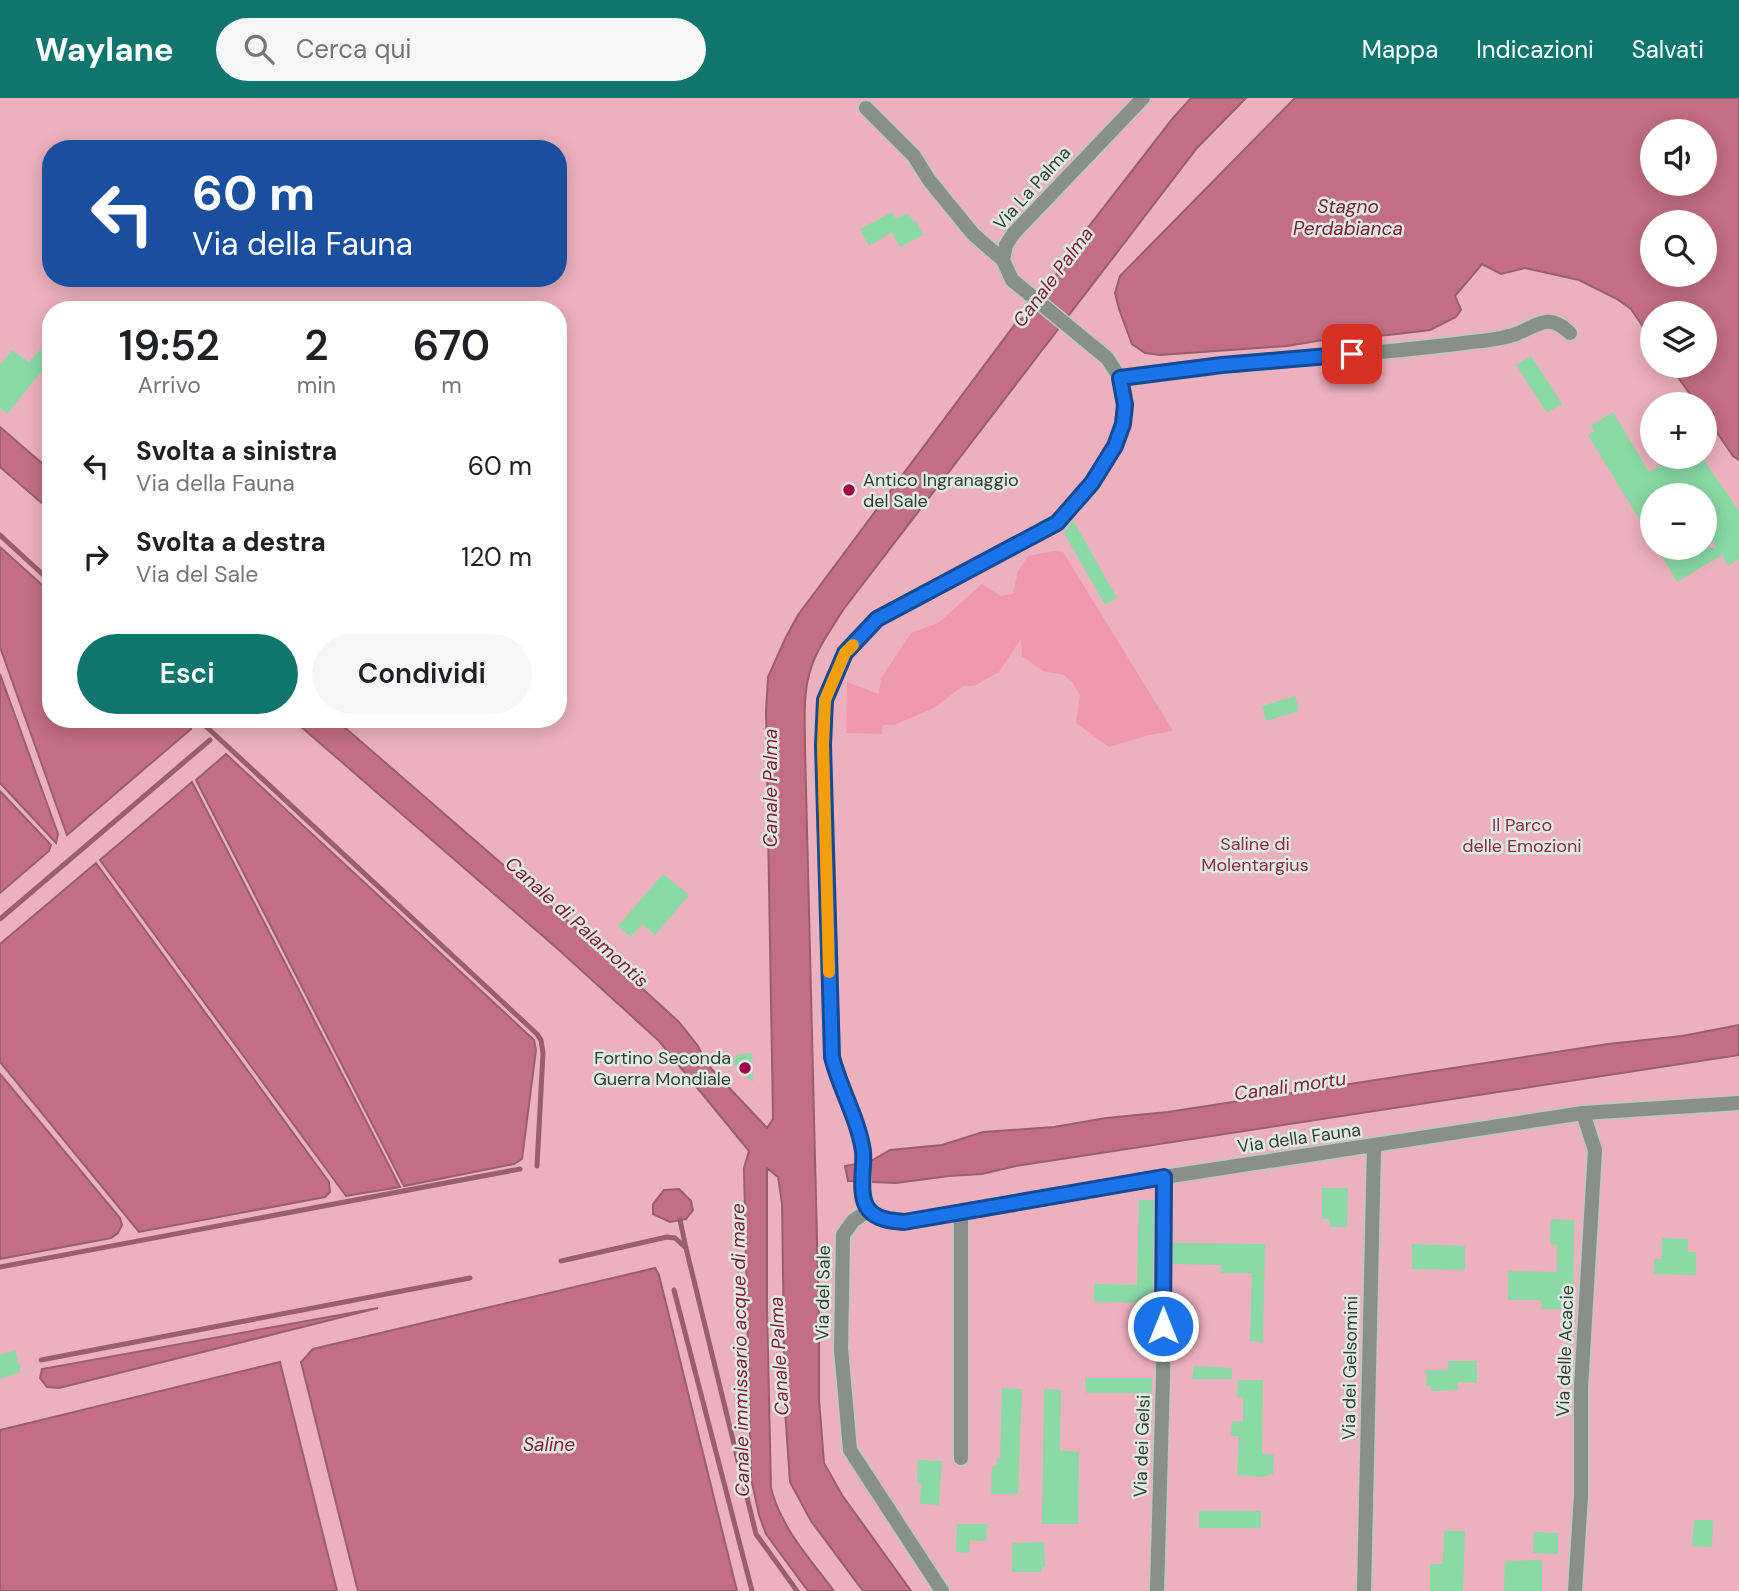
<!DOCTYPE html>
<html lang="it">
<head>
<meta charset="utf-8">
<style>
  :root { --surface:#fff; --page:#f6f6f6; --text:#202124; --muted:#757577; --accent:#0f766e }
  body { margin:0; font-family:"DM Sans",sans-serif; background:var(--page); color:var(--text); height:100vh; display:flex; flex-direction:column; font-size:26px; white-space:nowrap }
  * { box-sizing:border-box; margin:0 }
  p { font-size:23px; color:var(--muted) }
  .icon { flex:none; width:38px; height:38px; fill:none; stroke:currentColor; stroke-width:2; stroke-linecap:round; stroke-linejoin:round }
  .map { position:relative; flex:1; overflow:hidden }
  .panel { position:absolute; left:42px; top:203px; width:525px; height:427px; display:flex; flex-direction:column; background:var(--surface); border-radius:28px; box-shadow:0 4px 18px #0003 }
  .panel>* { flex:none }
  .guide { position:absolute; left:42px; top:42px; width:525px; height:147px; border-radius:28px; box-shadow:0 4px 18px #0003; background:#1a4fa0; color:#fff; overflow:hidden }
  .fabs { position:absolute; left:1640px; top:21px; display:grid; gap:14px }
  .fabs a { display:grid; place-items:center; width:77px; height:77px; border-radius:50%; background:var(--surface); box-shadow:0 4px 18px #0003; font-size:35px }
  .pin { position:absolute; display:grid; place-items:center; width:60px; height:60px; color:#fff; margin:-30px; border-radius:14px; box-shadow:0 4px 10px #0006 }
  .me { position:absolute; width:77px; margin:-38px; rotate:0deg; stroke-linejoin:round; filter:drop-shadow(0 0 5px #0008) }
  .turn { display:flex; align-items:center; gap:24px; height:147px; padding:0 35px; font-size:32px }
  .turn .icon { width:91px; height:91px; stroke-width:2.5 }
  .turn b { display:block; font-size:49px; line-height:60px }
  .eta { display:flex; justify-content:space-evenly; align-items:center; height:119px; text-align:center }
  .eta b { font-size:42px; font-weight:600; line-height:49px }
  .primary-button { display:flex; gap:14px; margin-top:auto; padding:14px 35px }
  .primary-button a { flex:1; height:80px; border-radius:42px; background:var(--accent); color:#fff; font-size:28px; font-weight:600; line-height:80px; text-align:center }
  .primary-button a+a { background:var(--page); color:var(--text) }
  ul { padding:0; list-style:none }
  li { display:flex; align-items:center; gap:21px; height:91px; padding:0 35px }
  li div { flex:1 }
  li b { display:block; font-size:26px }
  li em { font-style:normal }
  header { display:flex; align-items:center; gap:42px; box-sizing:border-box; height:98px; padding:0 35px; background:var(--accent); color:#fff }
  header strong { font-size:33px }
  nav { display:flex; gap:38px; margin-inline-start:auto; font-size:24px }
  .search { width:490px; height:63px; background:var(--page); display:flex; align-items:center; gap:18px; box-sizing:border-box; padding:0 24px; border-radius:38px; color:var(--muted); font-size:26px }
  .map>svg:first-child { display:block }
  .green { fill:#edb1bd; fill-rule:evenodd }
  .forest { fill:#f197ac }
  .water { fill:#c36e82; stroke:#995f6c; stroke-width:2; fill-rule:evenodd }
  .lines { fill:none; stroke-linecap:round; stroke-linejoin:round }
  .stream { stroke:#995f6c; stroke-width:5 }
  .building { fill:#89daa4 }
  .street-casing { stroke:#bcc8bf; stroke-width:17 }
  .street { stroke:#898f8a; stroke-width:14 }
  .route-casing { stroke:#114b97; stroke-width:18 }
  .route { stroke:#1a73e8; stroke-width:12 }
  .slow { stroke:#f59e0b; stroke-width:12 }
  .poi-dot { fill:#9f0348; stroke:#ddebe1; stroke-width:2.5 }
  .labels { text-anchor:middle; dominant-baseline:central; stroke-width:5; stroke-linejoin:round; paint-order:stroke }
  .street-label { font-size:18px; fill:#373c38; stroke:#ddebe1 }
  .poi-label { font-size:18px; fill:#373c38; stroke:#ddebe1; text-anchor:start }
  .park-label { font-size:18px; fill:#90284a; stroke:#ddebe1 }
  .water-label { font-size:19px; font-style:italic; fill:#831a3f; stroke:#ddebe1 }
</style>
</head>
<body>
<header>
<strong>Waylane</strong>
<div class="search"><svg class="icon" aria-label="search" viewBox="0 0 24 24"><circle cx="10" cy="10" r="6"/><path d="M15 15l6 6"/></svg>Cerca qui</div>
<nav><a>Mappa</a><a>Indicazioni</a><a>Salvati</a></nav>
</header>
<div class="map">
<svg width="1739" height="1493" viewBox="0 0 1739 1493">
  <rect width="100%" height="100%" fill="#ddebe1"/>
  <path class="green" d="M 0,0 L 1739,0 L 1739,1493 L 0,1493 ZM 1652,33 L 1704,33 L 1704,86 L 1652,86 ZM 51,51 L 558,51 L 558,180 L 51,180 ZM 1652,124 L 1704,124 L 1704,177 L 1652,177 ZM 51,212 L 558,212 L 558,621 L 51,621 ZM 1652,215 L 1704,215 L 1704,268 L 1652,268 ZM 1652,306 L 1704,306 L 1704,359 L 1652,359 ZM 1652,397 L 1704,397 L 1704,450 L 1652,450 Z"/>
  <path class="forest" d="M 1054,453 L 1063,454 L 1173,633 L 1149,637 L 1109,649 L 1076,625 L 1080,597 L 1072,584 L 1064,577 L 1043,573 L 1022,558 L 1021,541 L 999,574 L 974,588 L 963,588 L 934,610 L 894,627 L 883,627 L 882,636 L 846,635 L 847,584 L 879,596 L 881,580 L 911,535 L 938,525 L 982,486 L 1001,498 L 1013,496 L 1018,473 L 1028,458 Z"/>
  <path class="water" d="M 1191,0 L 1246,0 L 1197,50 L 843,512 C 830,533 815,553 809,577 C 803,600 805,625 805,649 L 819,1224 L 819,1301 L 824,1365 L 842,1397 L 911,1493 L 863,1493 L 811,1423 L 790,1384 L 785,1312 L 782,1105 L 778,1079 L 767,1070 L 767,1209 L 771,1390 C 781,1430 810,1461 834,1493 L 808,1493 L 766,1436 L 759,1417 L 751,1380 L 744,1070 L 749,1053 L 659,943 L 559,852 L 292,621 L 335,621 L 577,831 L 679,924 L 698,948 L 706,965 L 767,1030 L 773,1021 L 766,613 L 768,579 L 786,539 L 798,517 L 1018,222 L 1041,213 L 1062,163 L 1173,20 Z
    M 1295,0 L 1739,0 L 1739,362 L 1733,358 L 1705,317 L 1704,306 L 1697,306 L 1670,268 L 1704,268 L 1704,215 L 1652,215 L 1652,242 L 1631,211 L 1617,201 L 1579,182 L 1525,170 L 1501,176 L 1482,166 L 1455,198 L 1461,212 L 1456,219 L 1430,232 L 1389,237 L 1341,239 L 1287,248 L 1160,257 L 1145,255 L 1132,246 L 1119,211 L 1115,195 L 1120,178 ZM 1652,33 L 1704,33 L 1704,86 L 1652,86 ZM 1652,124 L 1704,124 L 1704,177 L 1652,177 Z
    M 0,329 L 51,373 L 51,413 L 0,369 Z
    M 0,449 L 51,495 L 51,621 L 189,621 L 191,631 L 67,737 L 0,549 Z
    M 0,576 L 58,736 L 56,745 L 0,685 Z
    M 226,656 L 534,942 L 536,952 L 522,1061 L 514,1066 L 404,1088 L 196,682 Z
    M 192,684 L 400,1089 L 346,1098 L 100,762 Z
    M 0,693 L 51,747 L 49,753 L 0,795 Z
    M 96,765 L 329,1084 L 330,1094 L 325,1099 L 139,1134 L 0,964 L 0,846 Z
    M 1739,927 L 1739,957 L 1016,1068 L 982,1076 L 949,1078 L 896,1085 L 848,1083 L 845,1068 L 871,1063 L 890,1052 L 942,1047 L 983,1034 L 1054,1029 L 1106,1020 L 1168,1014 L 1608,946 L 1682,938 Z
    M 0,976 L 120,1120 L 122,1127 L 118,1135 L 111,1140 L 0,1161 Z
    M 679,1091 L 691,1103 L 693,1112 L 686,1121 L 670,1124 L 653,1116 L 653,1106 L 664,1092 Z
    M 655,1170 L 659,1177 L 737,1493 L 358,1493 L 301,1264 L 313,1251 Z
    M 378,1210 L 59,1290 L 47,1289 L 40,1280 L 42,1271 Z
    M 280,1264 L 337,1493 L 0,1493 L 0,1332 Z"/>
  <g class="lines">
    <path class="stream" d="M 0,437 L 51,484
      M 198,621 L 537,936 L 541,942 L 543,955 L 537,1068
      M 0,821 L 210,642
      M 680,1122 L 686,1150
      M 561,1163 L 667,1139 L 675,1140 L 686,1150 L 756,1436 L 797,1493
      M 0,1169 L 520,1071
      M 674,1192 L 752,1493
      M 41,1262 L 470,1180"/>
  </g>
  <path class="building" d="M 892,114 L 896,121 L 908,115 L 913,124 L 916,123 L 923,137 L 900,149 L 892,134 L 869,148 L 860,131 Z
    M 51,241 L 51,262 L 7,316 L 0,310 L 0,267 L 12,252 L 29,264 Z
    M 1531,258 L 1562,306 L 1547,315 L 1516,267 Z
    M 1613,314 L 1649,374 L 1674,359 L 1702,359 L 1739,413 L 1739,461 L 1728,468 L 1722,457 L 1677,484 L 1657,450 L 1717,450 L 1704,428 L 1704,397 L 1652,397 L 1652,442 L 1588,337 L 1594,333 L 1591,328 Z
    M 1073,422 L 1117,500 L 1105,507 L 1064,435 Z
    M 1295,598 L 1299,613 L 1266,623 L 1262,608 Z
    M 663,776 L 689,797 L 655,837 L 642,826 L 631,839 L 618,828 Z
    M 752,955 L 753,984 L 733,965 L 736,957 Z
    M 1322,1090 L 1348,1090 L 1347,1129 L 1330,1129 L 1330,1121 L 1322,1121 Z
    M 1139,1102 L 1154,1102 L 1153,1205 L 1094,1204 L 1094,1186 L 1137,1187 Z
    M 1551,1121 L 1574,1122 L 1573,1212 L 1541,1211 L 1541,1202 L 1508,1202 L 1508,1173 L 1557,1174 L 1557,1147 L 1550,1146 Z
    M 1662,1140 L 1688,1141 L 1688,1154 L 1696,1154 L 1696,1177 L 1654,1176 L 1654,1161 L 1662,1161 Z
    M 1173,1145 L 1265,1146 L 1263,1244 L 1250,1243 L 1252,1175 L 1221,1175 L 1221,1167 L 1173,1166 Z
    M 1412,1146 L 1465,1148 L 1465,1172 L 1412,1171 Z
    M 15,1252 L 21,1274 L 0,1281 L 0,1257 Z
    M 1448,1263 L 1477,1263 L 1477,1285 L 1458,1284 L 1458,1292 L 1432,1293 L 1430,1288 L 1426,1288 L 1427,1272 L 1448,1272 Z
    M 1194,1268 L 1232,1270 L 1232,1281 L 1192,1281 Z
    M 1085,1280 L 1152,1280 L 1152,1295 L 1086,1295 Z
    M 1238,1282 L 1263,1282 L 1262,1356 L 1274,1357 L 1273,1376 L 1262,1379 L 1237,1377 L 1239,1338 L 1231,1338 L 1232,1323 L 1243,1324 L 1243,1299 L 1237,1299 Z
    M 1002,1290 L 1022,1291 L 1018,1396 L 991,1396 L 992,1368 L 996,1368 L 997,1361 L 1000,1361 Z
    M 1044,1291 L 1061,1292 L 1060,1353 L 1079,1354 L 1078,1426 L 1042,1426 Z
    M 918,1362 L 942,1363 L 939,1407 L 920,1406 L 921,1385 L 917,1385 Z
    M 1199,1413 L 1261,1413 L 1261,1430 L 1199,1430 Z
    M 1694,1422 L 1713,1422 L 1712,1449 L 1692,1448 Z
    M 957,1426 L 987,1426 L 986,1443 L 970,1442 L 969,1455 L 956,1454 Z
    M 1444,1433 L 1465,1433 L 1463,1493 L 1430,1493 L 1430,1466 L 1443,1466 Z
    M 1534,1434 L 1558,1435 L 1558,1456 L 1533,1455 Z
    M 1044,1444 L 1045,1469 L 1042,1469 L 1042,1474 L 1012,1474 L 1012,1445 Z
    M 1542,1462 L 1542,1493 L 1504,1493 L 1505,1463 Z"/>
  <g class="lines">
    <defs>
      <path id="street" d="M 866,10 L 914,58 L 929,82 L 973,136 L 1003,162 L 1012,182 L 1107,260 L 1120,280 L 1124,307 L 1123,326 L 1115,348 L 1092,385 L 1057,425 L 878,521 L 845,555 L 825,602 L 823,647 L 832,959 C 839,986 852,1010 860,1036 C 868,1061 858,1088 869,1112 L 853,1123 L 843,1137 L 841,1251 L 850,1352 L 942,1493
        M 1003,162 L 1006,147 L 1014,135 L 1143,0
        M 1120,280 C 1236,262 1354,260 1471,244 C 1485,243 1499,241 1513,237 C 1537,229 1547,213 1570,235
        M 869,1112 L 881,1120 L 904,1124 L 1164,1079 L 1583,1015 L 1739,1005
        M 961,1115 L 961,1360
        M 1157,1493 L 1163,1278 L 1164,1079
        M 1364,1493 L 1374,1049
        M 1575,1493 L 1581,1397 L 1581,1289 L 1595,1052 L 1583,1015"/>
    </defs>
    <use href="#street" class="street-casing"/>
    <use href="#street" class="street"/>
  </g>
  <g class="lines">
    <defs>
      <path id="route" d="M 1163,1228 L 1164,1079 L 904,1124 C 892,1123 878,1122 869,1112 C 857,1098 865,1069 863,1053 C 858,1020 840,991 832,959 L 823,647 L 825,602 L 845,555 L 877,521 L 1057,425 L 1092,385 L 1115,348 L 1123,326 L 1125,307 L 1120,280 L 1222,267 L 1352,256"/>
    </defs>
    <use href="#route" class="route-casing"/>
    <use href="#route" class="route"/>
    <path class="slow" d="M 829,874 L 823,647 L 825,602 L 845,555 L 853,547"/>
  </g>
  <g class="poi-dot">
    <circle cx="849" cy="392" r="7"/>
    <circle cx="745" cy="970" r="7"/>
  </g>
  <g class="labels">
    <g class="street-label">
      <text transform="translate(1032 90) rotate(-48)">Via La Palma</text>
      <text transform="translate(1299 1040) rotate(-8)">Via della Fauna</text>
      <text transform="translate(823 1195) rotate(-89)">Via del Sale</text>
      <text transform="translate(1565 1253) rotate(-88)">Via delle Acacie</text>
      <text transform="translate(1350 1270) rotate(-89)">Via dei Gelsomini</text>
      <text transform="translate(1142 1348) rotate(-88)">Via dei Gelsi</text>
    </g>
    <g class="poi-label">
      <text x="863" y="382">Antico Ingranaggio<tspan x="863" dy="21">del Sale</tspan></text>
      <text x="731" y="960" text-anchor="end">Fortino Seconda<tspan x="731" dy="21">Guerra Mondiale</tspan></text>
    </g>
    <g class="park-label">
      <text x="1522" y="727">Il Parco<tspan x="1522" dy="21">delle Emozioni</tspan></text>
      <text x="1255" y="746">Saline di<tspan x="1255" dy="21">Molentargius</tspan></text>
    </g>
    <g class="water-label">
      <text x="1348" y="108">Stagno<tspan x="1348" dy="22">Perdabianca</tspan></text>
      <text transform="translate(1053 179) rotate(-53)">Canale Palma</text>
      <text transform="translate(770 690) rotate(-90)">Canale Palma</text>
      <text transform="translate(577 824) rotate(42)">Canale di Palamontis</text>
      <text transform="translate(1290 988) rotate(-8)">Canali mortu</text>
      <text transform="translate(740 1252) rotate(-91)">Canale immissario acque di mare</text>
      <text transform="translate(779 1258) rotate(-93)">Canale Palma</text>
      <text x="549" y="1346">Saline</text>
    </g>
  </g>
</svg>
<div class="fabs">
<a><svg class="icon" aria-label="sound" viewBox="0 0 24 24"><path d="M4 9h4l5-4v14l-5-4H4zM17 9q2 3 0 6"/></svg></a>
<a><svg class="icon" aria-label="search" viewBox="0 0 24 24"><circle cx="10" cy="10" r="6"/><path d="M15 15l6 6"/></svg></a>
<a><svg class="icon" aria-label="layers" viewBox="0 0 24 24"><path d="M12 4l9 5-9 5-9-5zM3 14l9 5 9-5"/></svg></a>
<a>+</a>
<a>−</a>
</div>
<div class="pin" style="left:1352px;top:256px;background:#d93025"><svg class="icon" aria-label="arrive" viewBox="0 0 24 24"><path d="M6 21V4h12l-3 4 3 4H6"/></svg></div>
<svg class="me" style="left:1163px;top:1228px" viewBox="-20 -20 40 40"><circle r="17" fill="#1a73e8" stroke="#fff" stroke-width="3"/><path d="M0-11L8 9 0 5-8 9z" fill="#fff"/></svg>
<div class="guide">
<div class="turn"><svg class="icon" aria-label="left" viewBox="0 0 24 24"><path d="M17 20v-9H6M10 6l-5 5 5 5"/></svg><div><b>60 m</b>Via della Fauna</div></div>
</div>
<section class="panel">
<div class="eta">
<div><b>19:52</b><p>Arrivo</p></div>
<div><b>2</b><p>min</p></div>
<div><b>670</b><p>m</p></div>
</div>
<ul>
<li><svg class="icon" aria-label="left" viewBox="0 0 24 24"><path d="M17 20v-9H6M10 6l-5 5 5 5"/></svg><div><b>Svolta a sinistra</b><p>Via della Fauna</p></div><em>60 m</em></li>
<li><svg class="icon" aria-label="right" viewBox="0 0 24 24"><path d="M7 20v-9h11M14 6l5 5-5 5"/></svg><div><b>Svolta a destra</b><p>Via del Sale</p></div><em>120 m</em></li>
</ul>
<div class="primary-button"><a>Esci</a><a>Condividi</a></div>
</section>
</div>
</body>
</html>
